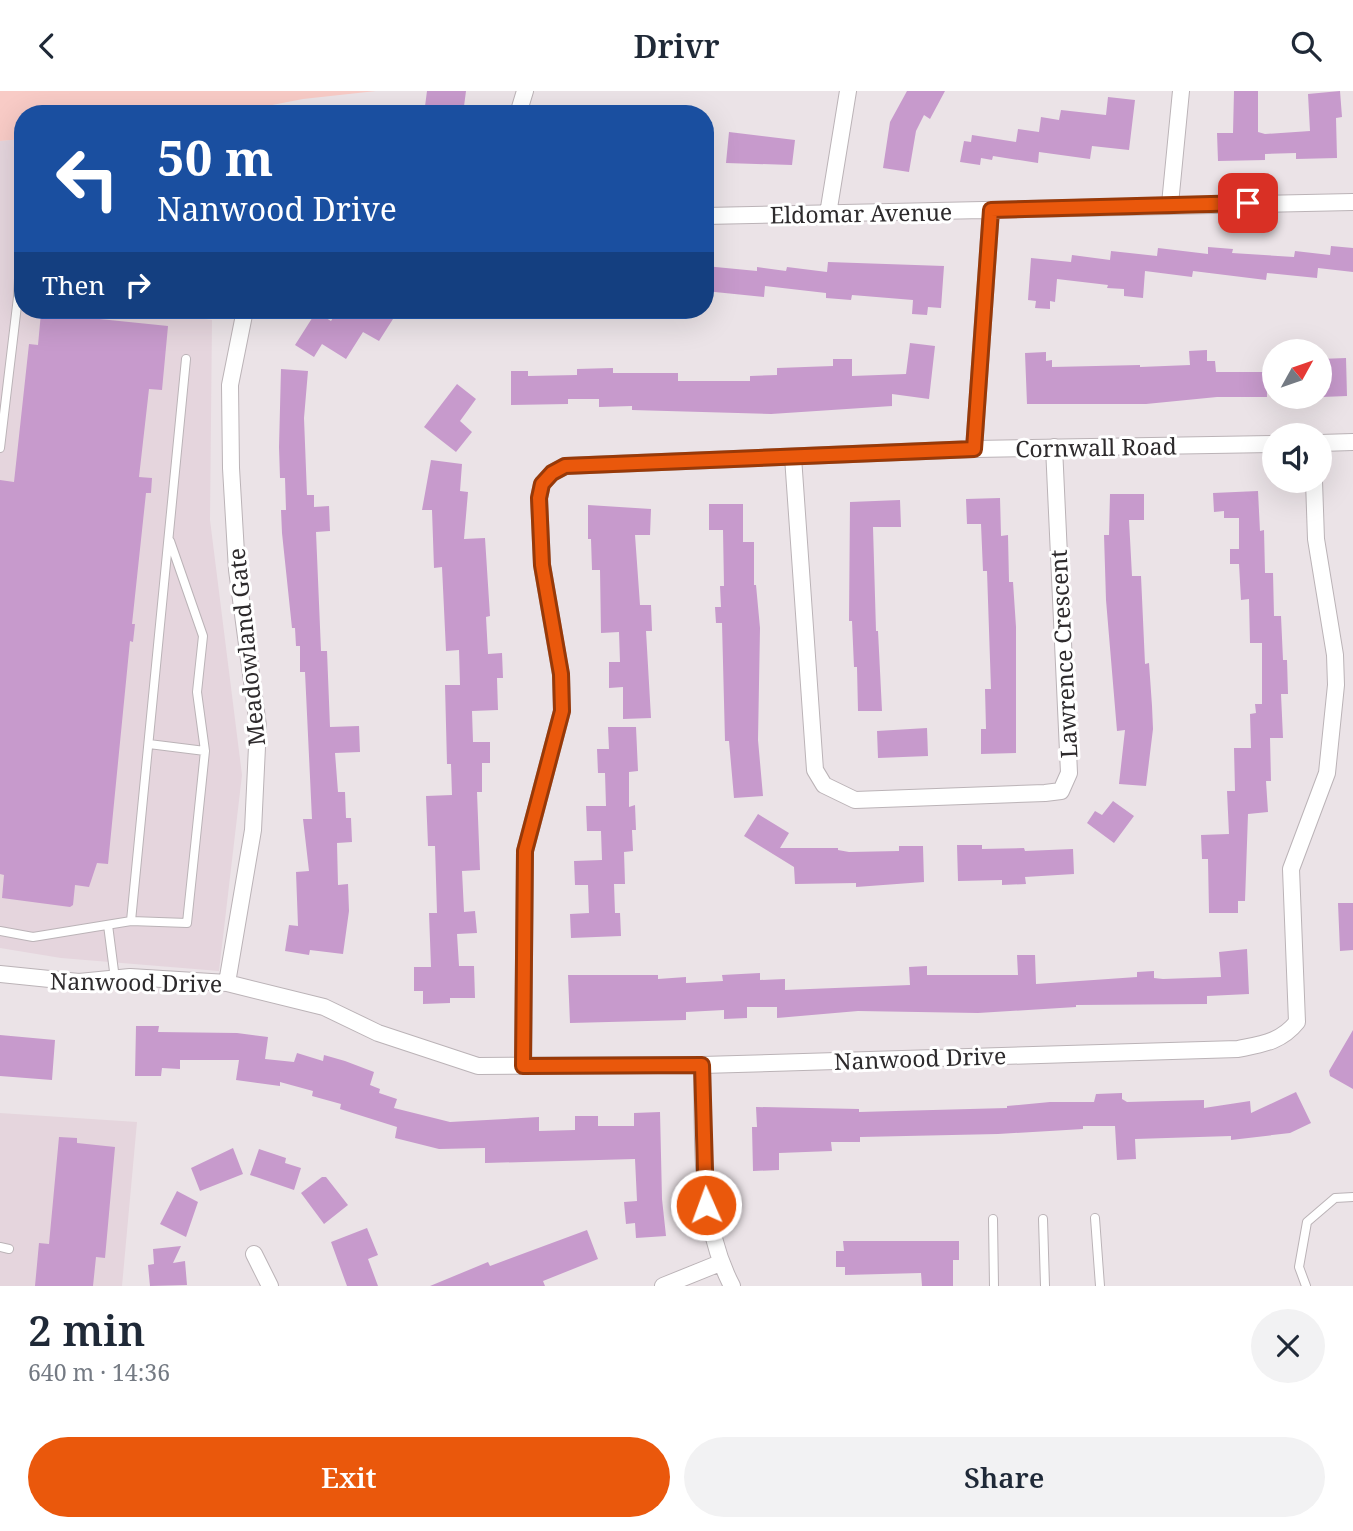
<!DOCTYPE html>
<html lang="en">
<head>
<meta charset="utf-8">
<style>
  :root { --surface:#fff; --page:#f2f2f3; --text:#1f2937; --muted:#747a83; --accent:#ea580c }
  body { margin:0; font-family:"Noto Serif",serif; background:var(--page); color:var(--text); height:100vh; display:flex; flex-direction:column; font-size:26px; white-space:nowrap }
  * { box-sizing:border-box; margin:0 }
  p { font-size:23px; color:var(--muted) }
  .icon { flex:none; width:38px; height:38px; fill:none; stroke:currentColor; stroke-width:2; stroke-linecap:round; stroke-linejoin:round }
  .map { position:relative; height:1195px; overflow:hidden }
  .drawer { display:flex; flex-direction:column; background:var(--surface); flex:1 }
  .drawer>* { flex:none }
  .hud { position:absolute; left:14px; top:14px; width:700px; height:214px; border-radius:28px; box-shadow:0 7px 28px #0002; background:#1a4fa0; color:#fff; overflow:hidden }
  .needle { width:46px; rotate:50deg }
  .fabs { position:absolute; left:1262px; top:248px; display:grid; gap:14px }
  .fabs a { display:grid; place-items:center; width:70px; height:70px; border-radius:50%; background:var(--surface); box-shadow:0 7px 28px #0002; font-size:35px }
  .pin { position:absolute; display:grid; place-items:center; width:60px; height:60px; color:#fff; margin:-30px; border-radius:14px; box-shadow:0 4px 10px #0006 }
  .me { position:absolute; width:77px; margin:-38px; rotate:358deg; stroke-linejoin:round; filter:drop-shadow(0 0 5px #0008) }
  .turn { display:flex; align-items:center; gap:24px; height:147px; padding:0 28px; font-size:32px }
  .turn .icon { width:91px; height:91px; stroke-width:2.5 }
  .turn b { display:block; font-size:49px; line-height:60px }
  .then { display:flex; align-items:center; height:66px; padding:0 28px; background:#0003; gap:14px; font-size:26px }
  .round { display:grid; place-items:center; flex:none; width:74px; height:74px; border-radius:37px; background:var(--page) }
  .headline { display:flex; align-items:center; justify-content:space-between; height:119px; padding:0 28px }
  h1 { font-size:42px; font-weight:600; line-height:52px }
  .primary-button { display:flex; gap:14px; margin-top:auto; padding:14px 28px }
  .primary-button a { flex:1; height:80px; border-radius:42px; background:var(--accent); color:#fff; font-size:28px; font-weight:600; line-height:80px; text-align:center }
  .primary-button a+a { background:var(--page); color:var(--text) }
  header { display:flex; justify-content:space-between; align-items:center; height:91px; padding:0 28px; background:var(--surface); font-size:32px; font-weight:600 }
  .map>svg:first-child { display:block }
  .built { fill:#e5d5dd }
  .green { fill:#f8cbc6 }
  .building { fill:#c79acc }
  .lines { fill:none; stroke-linecap:round; stroke-linejoin:round }
  .lane-casing { stroke:#bbb3b7; stroke-width:10 }
  .street-casing { stroke:#bbb3b7; stroke-width:18 }
  .lane { stroke:#fff; stroke-width:8 }
  .street { stroke:#fff; stroke-width:16 }
  .route-casing { stroke:#983908; stroke-width:18 }
  .route { stroke:#ea580c; stroke-width:12 }
  .labels { text-anchor:middle; dominant-baseline:central; stroke-width:6; stroke-linejoin:round; paint-order:stroke }
  .street-label { font-size:23px; fill:#2d2a2c; stroke:#fff }
</style>
</head>
<body>
<header><svg class="icon" aria-label="back" viewBox="0 0 24 24"><path d="M15 5l-7 7 7 7"/></svg>Drivr<svg class="icon" aria-label="search" viewBox="0 0 24 24"><circle cx="10" cy="10" r="6"/><path d="M15 15l6 6"/></svg></header>
<div class="map">
<svg width="1353" height="1195" viewBox="0 0 1353 1195">
  <rect width="100%" height="100%" fill="#ebe3e7"/>
  <path class="built" d="M 23,48 L 23,219 L 135,219 L 212,229 L 210,429 L 242,684 L 219,880 L 61,867 L 0,857 L 0,50 Z
    M 0,1022 L 137,1031 L 122,1195 L 0,1195 Z"/>
  <path class="green" d="M 0,0 L 376,0 L 303,8 L 225,23 L 23,23 L 23,48 L 0,50 Z"/>
  <path class="building" d="M 427,0 L 466,0 L 463,23 L 424,23 Z
    M 907,0 L 945,0 L 930,28 L 924,24 L 916,40 L 909,81 L 883,77 L 890,31 Z
    M 1234,0 L 1258,0 L 1258,41 L 1265,43 L 1310,40 L 1308,3 L 1340,0 L 1342,26 L 1336,27 L 1337,67 L 1296,68 L 1296,62 L 1265,63 L 1265,69 L 1218,70 L 1217,42 L 1233,42 Z
    M 1108,6 L 1135,9 L 1129,59 L 1092,55 L 1090,68 L 1039,61 L 1038,72 L 993,65 L 992,69 L 981,67 L 980,74 L 960,71 L 964,50 L 971,51 L 972,44 L 1016,51 L 1018,38 L 1039,41 L 1041,26 L 1059,29 L 1061,19 L 1106,24 Z
    M 729,41 L 795,49 L 792,74 L 726,72 Z
    M 1331,155 L 1353,157 L 1353,181 L 1318,177 L 1317,187 L 1267,182 L 1266,189 L 1193,180 L 1192,186 L 1145,180 L 1143,207 L 1124,205 L 1124,198 L 1107,197 L 1108,194 L 1057,188 L 1055,211 L 1050,210 L 1050,218 L 1035,217 L 1036,210 L 1028,209 L 1031,167 L 1071,171 L 1072,164 L 1110,169 L 1111,160 L 1157,165 L 1158,157 L 1208,163 L 1208,156 L 1233,158 L 1232,162 L 1294,166 L 1295,160 L 1330,164 Z
    M 828,171 L 944,175 L 941,217 L 928,216 L 927,224 L 912,223 L 913,209 L 852,204 L 851,209 L 826,207 L 826,202 L 765,195 L 764,206 L 705,200 L 705,175 L 757,180 L 757,176 L 786,180 L 787,176 L 827,181 Z
    M 338,219 L 379,219 L 393,228 L 379,250 L 363,241 L 346,268 L 322,253 L 314,266 L 295,254 L 316,221 L 331,230 Z
    M 41,222 L 168,235 L 162,299 L 149,298 L 139,386 L 152,387 L 151,402 L 146,402 L 132,533 L 135,533 L 133,551 L 130,550 L 108,773 L 97,772 L 89,796 L 75,794 L 73,814 L 70,816 L 2,807 L 4,784 L 0,783 L 0,389 L 14,391 L 29,253 L 38,254 Z
    M 910,252 L 935,255 L 929,308 L 892,303 L 892,315 L 771,323 L 632,319 L 632,315 L 599,316 L 599,308 L 568,308 L 568,313 L 511,314 L 511,280 L 528,280 L 528,285 L 577,284 L 577,278 L 613,277 L 613,282 L 678,282 L 678,290 L 750,290 L 750,285 L 777,284 L 777,277 L 833,275 L 833,268 L 852,268 L 852,285 L 906,283 Z
    M 1207,259 L 1207,270 L 1215,270 L 1216,281 L 1267,281 L 1267,306 L 1217,306 L 1146,313 L 1027,313 L 1025,262 L 1046,261 L 1046,270 L 1052,269 L 1052,276 L 1140,274 L 1140,276 L 1190,274 L 1189,260 Z
    M 1346,267 L 1347,305 L 1322,306 L 1320,268 Z
    M 281,278 L 308,280 L 304,327 L 307,404 L 314,404 L 314,416 L 329,415 L 330,440 L 316,441 L 321,560 L 327,560 L 330,636 L 359,635 L 360,661 L 335,662 L 338,701 L 345,701 L 346,727 L 351,727 L 352,751 L 337,752 L 338,794 L 348,793 L 349,820 L 343,863 L 310,859 L 309,864 L 285,860 L 289,834 L 298,835 L 296,781 L 309,780 L 303,728 L 312,728 L 305,581 L 300,581 L 300,555 L 296,555 L 295,537 L 292,537 L 282,442 L 281,419 L 286,419 L 285,387 L 280,387 L 279,356 Z
    M 457,293 L 476,308 L 460,330 L 472,341 L 456,361 L 424,336 Z
    M 431,369 L 462,373 L 460,400 L 468,401 L 464,448 L 485,447 L 490,525 L 486,526 L 488,563 L 502,562 L 503,587 L 497,587 L 498,619 L 472,620 L 473,651 L 490,651 L 490,672 L 482,672 L 482,701 L 477,701 L 480,779 L 462,780 L 464,821 L 475,820 L 477,842 L 457,843 L 459,875 L 474,875 L 475,907 L 450,907 L 450,912 L 423,913 L 423,900 L 414,900 L 414,876 L 431,876 L 429,822 L 437,822 L 435,755 L 428,755 L 426,705 L 452,704 L 451,673 L 447,673 L 445,594 L 460,594 L 459,559 L 446,560 L 442,476 L 434,477 L 432,419 L 422,419 Z
    M 1258,400 L 1260,440 L 1264,439 L 1265,482 L 1273,482 L 1274,525 L 1281,525 L 1283,569 L 1287,569 L 1288,603 L 1281,603 L 1283,647 L 1270,647 L 1271,690 L 1266,690 L 1268,721 L 1248,723 L 1245,810 L 1238,810 L 1238,822 L 1209,822 L 1208,768 L 1202,768 L 1201,744 L 1229,743 L 1227,700 L 1235,700 L 1234,657 L 1251,657 L 1250,623 L 1256,622 L 1255,613 L 1262,613 L 1262,552 L 1250,552 L 1249,508 L 1241,509 L 1239,473 L 1230,473 L 1230,458 L 1239,458 L 1239,427 L 1224,427 L 1224,420 L 1214,421 L 1213,402 Z
    M 1110,403 L 1144,403 L 1144,429 L 1129,429 L 1132,485 L 1141,485 L 1145,573 L 1149,572 L 1152,615 L 1153,638 L 1146,695 L 1119,693 L 1125,639 L 1117,640 L 1106,509 L 1104,444 L 1109,444 Z
    M 1000,407 L 1001,445 L 1008,444 L 1009,491 L 1013,491 L 1016,536 L 1016,662 L 981,663 L 981,638 L 986,638 L 985,598 L 991,598 L 987,480 L 983,480 L 981,433 L 967,433 L 966,408 Z
    M 900,409 L 901,436 L 873,436 L 876,540 L 878,540 L 882,620 L 858,620 L 857,576 L 854,576 L 852,530 L 849,530 L 850,411 Z
    M 709,413 L 743,413 L 743,451 L 754,451 L 754,494 L 756,494 L 760,537 L 758,649 L 763,705 L 734,707 L 729,650 L 725,650 L 722,532 L 716,532 L 715,516 L 721,516 L 720,495 L 724,495 L 723,439 L 709,439 Z
    M 588,414 L 651,418 L 650,444 L 635,444 L 640,514 L 651,514 L 652,540 L 646,540 L 651,627 L 623,628 L 623,596 L 609,597 L 609,571 L 620,571 L 619,541 L 601,542 L 600,479 L 592,479 L 591,448 L 588,448 Z
    M 608,636 L 636,636 L 638,680 L 629,681 L 629,716 L 635,714 L 636,739 L 632,739 L 633,760 L 624,761 L 625,793 L 614,793 L 615,822 L 620,822 L 621,845 L 571,847 L 570,823 L 589,822 L 588,794 L 575,794 L 574,770 L 602,769 L 601,740 L 587,740 L 586,715 L 606,715 L 605,682 L 598,682 L 597,658 L 609,658 Z
    M 927,637 L 928,665 L 878,667 L 877,640 Z
    M 1113,710 L 1134,725 L 1114,752 L 1087,732 L 1095,720 L 1102,724 Z
    M 758,723 L 789,742 L 780,757 L 838,757 L 838,759 L 849,761 L 899,760 L 899,755 L 923,755 L 924,791 L 856,796 L 856,792 L 795,793 L 794,776 L 744,745 Z
    M 957,754 L 982,754 L 982,758 L 1024,757 L 1025,760 L 1073,758 L 1074,783 L 1025,786 L 1026,793 L 1002,794 L 1002,789 L 958,790 Z
    M 1338,812 L 1353,812 L 1353,859 L 1340,860 Z
    M 1247,858 L 1249,903 L 1207,905 L 1207,913 L 1076,914 L 1076,916 L 978,922 L 858,920 L 777,927 L 777,916 L 747,916 L 747,927 L 724,928 L 724,919 L 686,921 L 686,929 L 570,932 L 568,884 L 658,884 L 658,888 L 686,886 L 686,892 L 723,890 L 722,884 L 760,882 L 760,889 L 785,888 L 785,899 L 910,894 L 909,876 L 927,875 L 927,884 L 1018,884 L 1017,864 L 1035,864 L 1036,893 L 1137,886 L 1137,881 L 1154,880 L 1154,887 L 1163,888 L 1221,886 L 1219,861 Z
    M 136,935 L 159,935 L 158,941 L 237,942 L 268,946 L 265,968 L 294,971 L 297,962 L 323,970 L 324,964 L 345,970 L 374,981 L 370,994 L 380,998 L 379,1002 L 397,1008 L 394,1017 L 450,1031 L 539,1026 L 539,1040 L 575,1039 L 575,1025 L 598,1025 L 598,1035 L 634,1035 L 634,1022 L 660,1021 L 662,1108 L 666,1145 L 636,1147 L 635,1132 L 626,1133 L 624,1111 L 637,1110 L 635,1068 L 485,1072 L 485,1057 L 439,1058 L 395,1047 L 397,1036 L 340,1018 L 341,1013 L 312,1005 L 313,1000 L 280,991 L 280,995 L 236,989 L 239,969 L 180,969 L 180,978 L 162,977 L 161,985 L 135,985 Z
    M 1353,939 L 1353,998 L 1330,985 L 1329,980 Z
    M 0,944 L 55,949 L 52,989 L 0,985 Z
    M 1296,1001 L 1311,1032 L 1290,1042 L 1231,1049 L 1231,1045 L 1135,1048 L 1136,1068 L 1117,1069 L 1115,1035 L 1083,1035 L 1083,1038 L 998,1043 L 860,1046 L 860,1051 L 831,1051 L 832,1060 L 779,1062 L 779,1079 L 753,1080 L 752,1036 L 757,1036 L 756,1016 L 859,1018 L 859,1021 L 1007,1017 L 1007,1015 L 1050,1011 L 1094,1011 L 1096,1003 L 1122,1002 L 1122,1008 L 1127,1011 L 1204,1009 L 1204,1017 L 1250,1010 L 1251,1022 Z
    M 59,1046 L 77,1047 L 77,1052 L 115,1056 L 105,1167 L 96,1166 L 93,1195 L 35,1195 L 39,1152 L 49,1153 Z
    M 233,1057 L 243,1083 L 200,1100 L 191,1077 Z
    M 259,1058 L 286,1067 L 285,1072 L 301,1077 L 294,1099 L 250,1084 Z
    M 322,1086 L 326,1086 L 348,1114 L 324,1133 L 301,1102 Z
    M 177,1100 L 198,1111 L 186,1146 L 160,1133 Z
    M 367,1137 L 378,1164 L 368,1168 L 378,1195 L 347,1195 L 331,1151 Z
    M 587,1139 L 598,1168 L 543,1190 L 545,1195 L 430,1195 L 488,1171 L 490,1175 Z
    M 843,1150 L 959,1150 L 959,1169 L 953,1169 L 953,1195 L 922,1195 L 921,1182 L 845,1184 L 845,1176 L 836,1176 L 836,1160 L 844,1160 Z
    M 181,1155 L 173,1172 L 185,1170 L 187,1194 L 150,1195 L 148,1174 L 154,1173 L 153,1158 Z"/>
  <g class="lines">
    <defs>
      <path id="lane" d="M 0,357 L 18,206 L 23,113
        M 170,450 L 203,545 L 197,601 L 205,660
        M 149,653 L 205,660 L 187,832 L 131,830 L 186,268
        M 108,834 L 115,888
        M 0,840 L 33,846 L 131,830
        M 1095,1127 L 1100,1195
        M 993,1128 L 994,1195
        M 1043,1128 L 1045,1195
        M 0,1156 L 9,1158
        M 1306,1195 L 1299,1176 L 1307,1131 L 1335,1107 L 1353,1106"/>
      <path id="street" d="M 518,23 L 525,0
        M 1170,113 L 1181,0
        M 828,123 L 848,0
        M 705,125 L 1353,111
        M 1320,352 L 1353,351
        M 974,358 L 991,119
        M 793,366 L 815,679 L 824,694 L 855,709 L 1045,702 L 1061,700 L 1069,682 L 1054,356
        M 0,883 L 79,891 L 130,886 L 227,892 L 324,916 L 378,942 L 478,975 L 702,974 L 1238,958 C 1262,953 1281,951 1297,931 L 1291,778 L 1327,682 L 1336,594 L 1335,564 L 1316,448 L 1314,390
        M 227,892 L 253,739 L 258,635 L 237,479 L 231,377 L 230,294 L 245,219
        M 702,974 C 704,1048 697,1128 732,1195
        M 523,975 L 525,760 L 562,620 L 561,584 L 542,474 L 539,407 L 542,393 L 552,382 L 565,375 L 974,358 L 1274,353
        M 254,1163 L 270,1195
        M 663,1195 L 720,1172"/>
    </defs>
    <use href="#lane" class="lane-casing"/>
    <use href="#street" class="street-casing"/>
    <use href="#lane" class="lane"/>
    <use href="#street" class="street"/>
  </g>
  <g class="lines">
    <defs>
      <path id="route" d="M 706,1114 L 702,974 L 523,975 L 525,760 L 562,620 L 561,583 L 542,474 L 539,407 L 542,393 L 552,382 L 565,375 L 974,358 L 991,119 L 1248,112"/>
    </defs>
    <use href="#route" class="route-casing"/>
    <use href="#route" class="route"/>
  </g>
  <g class="labels">
    <g class="street-label">
      <text transform="translate(861 122) rotate(-1)">Eldomar Avenue</text>
      <text transform="translate(1096 356) rotate(-1)">Cornwall Road</text>
      <text transform="translate(246 556) rotate(-96)">Meadowland Gate</text>
      <text transform="translate(1063 563) rotate(-93)">Lawrence Crescent</text>
      <text transform="translate(136 891) rotate(1)">Nanwood Drive</text>
      <text transform="translate(920 967) rotate(-2)">Nanwood Drive</text>
    </g>
  </g>
</svg>
<div class="fabs">
<a><svg class="needle" viewBox="-14 -14 28 28"><path d="M0-13l5 13h-10z" fill="#e53935"/><path d="M0 13l5-13h-10z" fill="#747a83"/></svg></a>
<a><svg class="icon" aria-label="sound" viewBox="0 0 24 24"><path d="M4 9h4l5-4v14l-5-4H4zM17 9q2 3 0 6"/></svg></a>
</div>
<div class="pin" style="left:1248px;top:112px;background:#d93025"><svg class="icon" aria-label="arrive" viewBox="0 0 24 24"><path d="M6 21V4h12l-3 4 3 4H6"/></svg></div>
<svg class="me" style="left:706px;top:1114px" viewBox="-20 -20 40 40"><circle r="17" fill="#ea580c" stroke="#fff" stroke-width="3"/><path d="M0-11L8 9 0 5-8 9z" fill="#fff"/></svg>
<div class="hud">
<div class="turn"><svg class="icon" aria-label="left" viewBox="0 0 24 24"><path d="M17 20v-9H6M10 6l-5 5 5 5"/></svg><div><b>50 m</b>Nanwood Drive</div></div>
<div class="then">Then<svg class="icon" aria-label="right" viewBox="0 0 24 24"><path d="M7 20v-9h11M14 6l5 5-5 5"/></svg></div>
</div>
</div>
<section class="drawer">
<div class="headline"><div><h1>2 min</h1><p>640 m · 14:36</p></div><a class="round"><svg class="icon" aria-label="close" viewBox="0 0 24 24"><path d="M6 6l12 12M18 6L6 18"/></svg></a></div>
<div class="primary-button"><a>Exit</a><a>Share</a></div>
</section>
</body>
</html>
